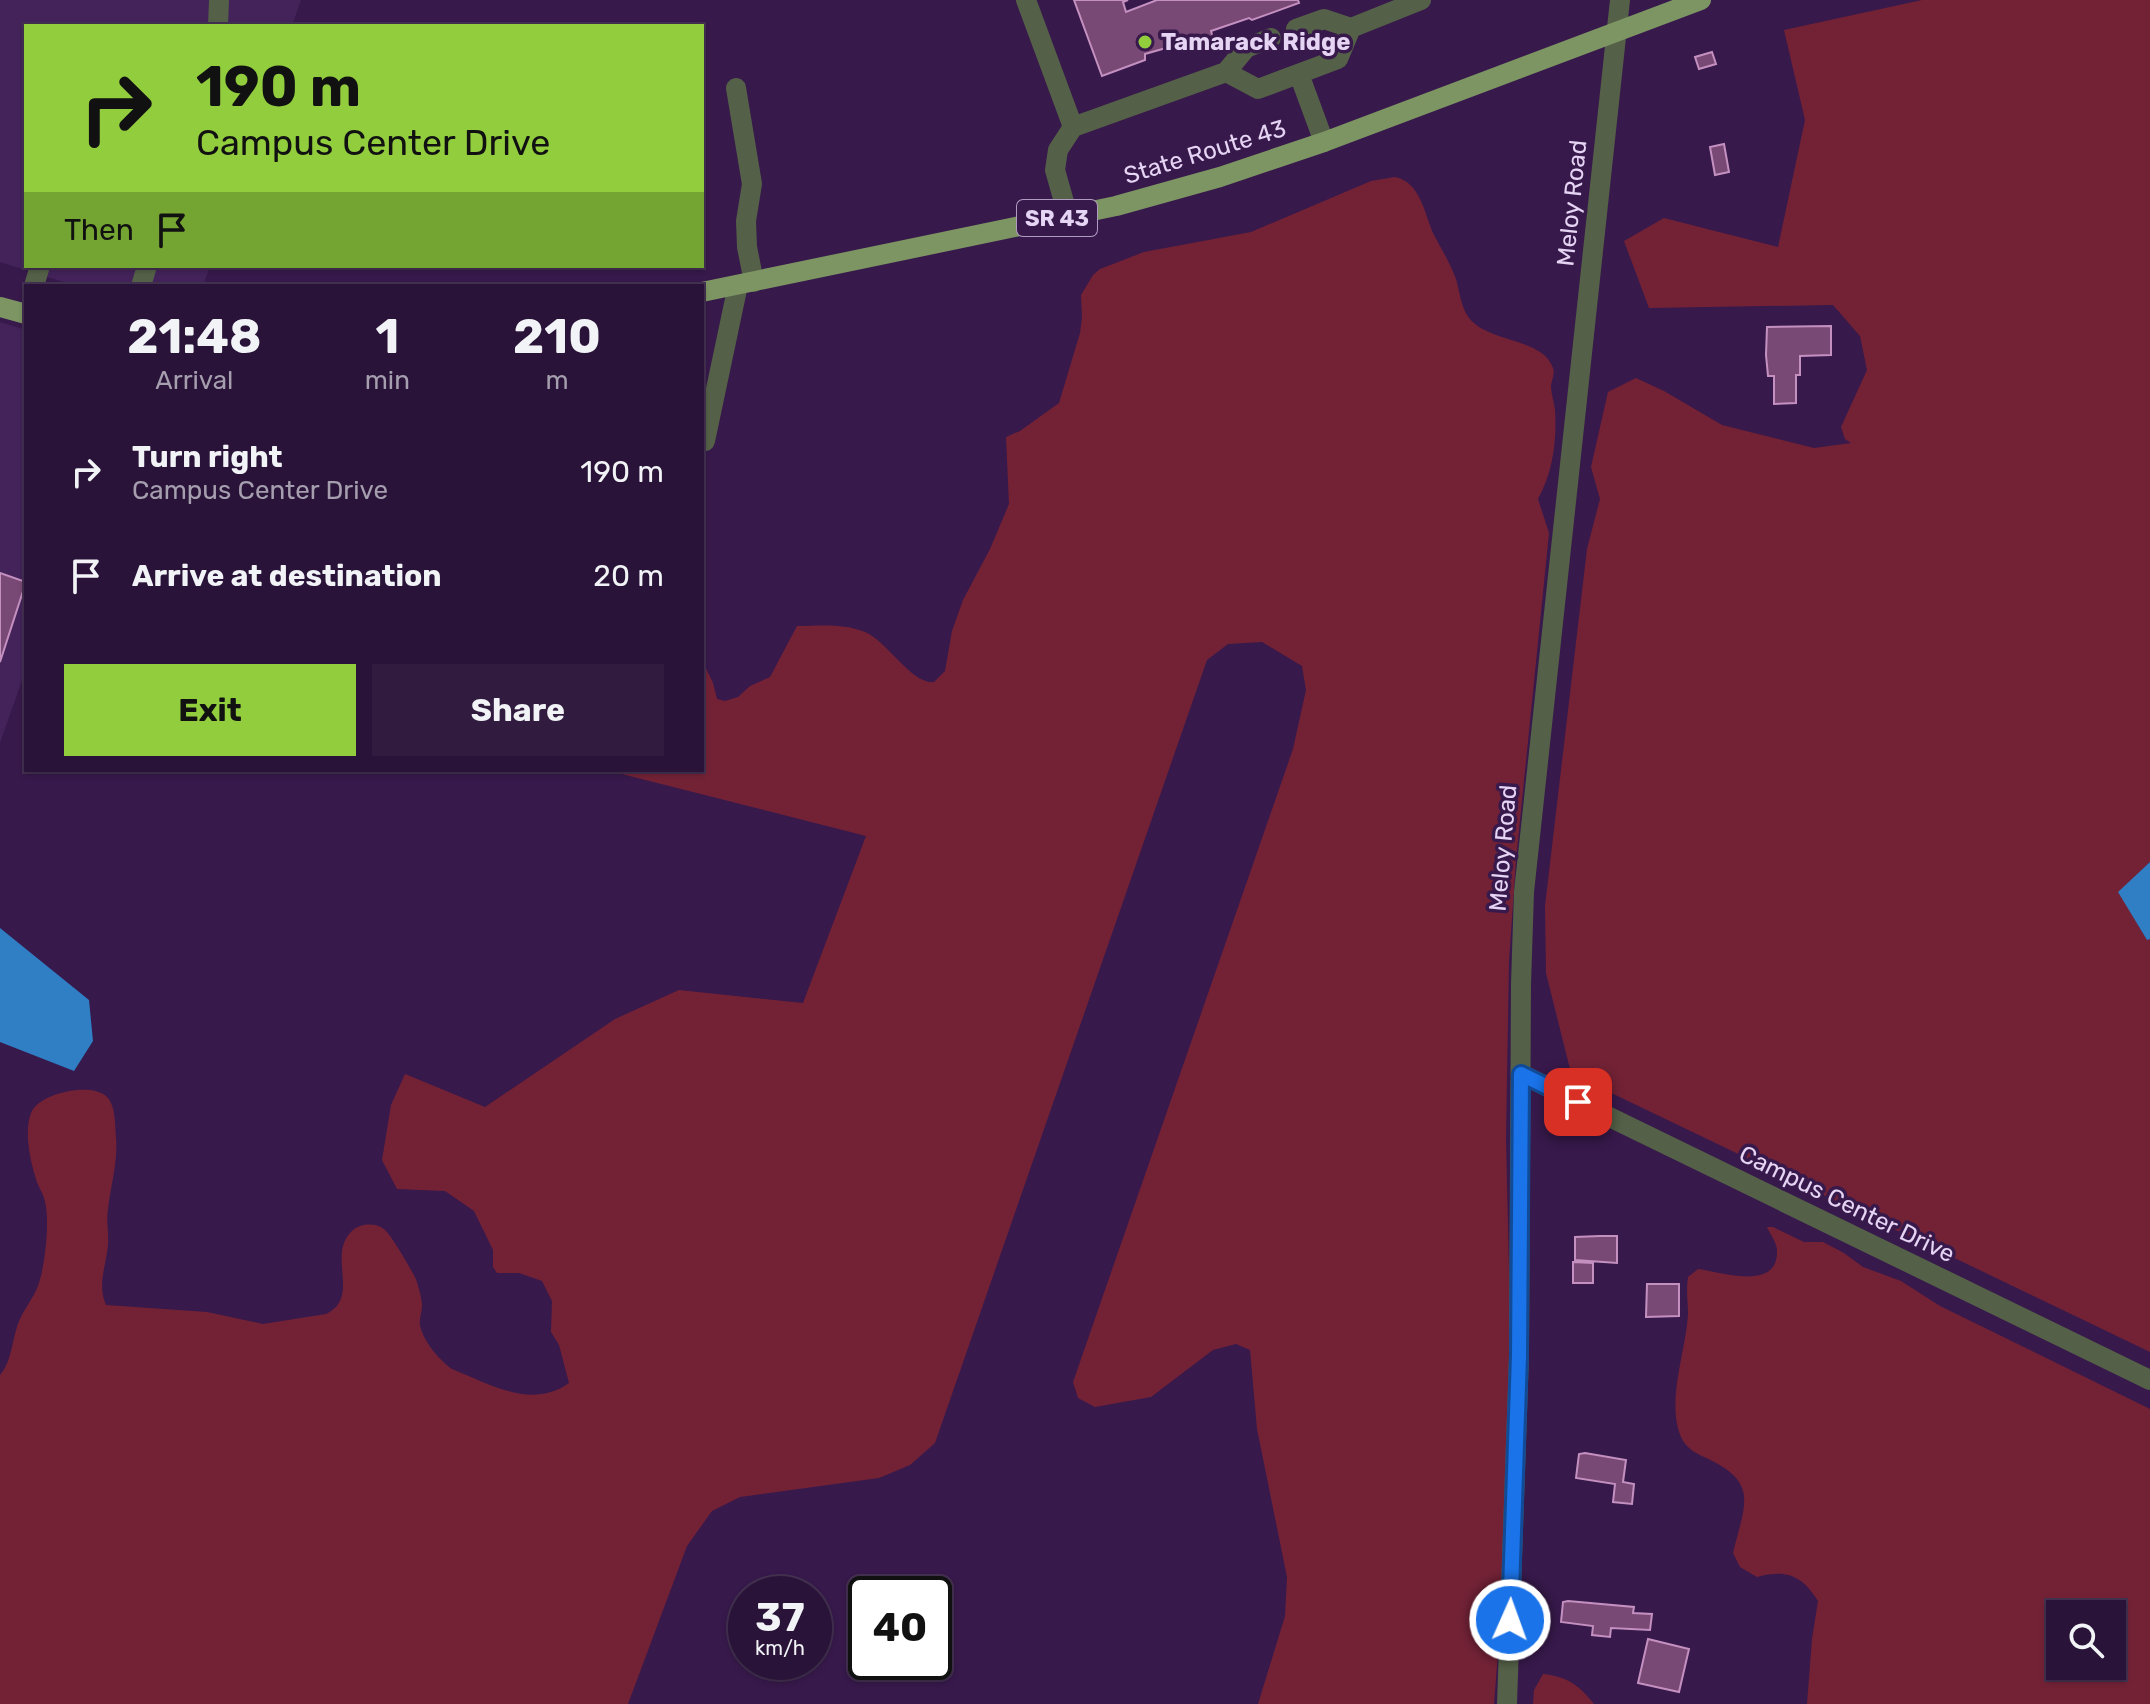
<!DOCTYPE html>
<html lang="en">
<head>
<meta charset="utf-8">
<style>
  :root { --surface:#291338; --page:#311c40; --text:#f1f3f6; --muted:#a59eae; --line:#453253; --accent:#92cd3e }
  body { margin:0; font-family:Rubik,sans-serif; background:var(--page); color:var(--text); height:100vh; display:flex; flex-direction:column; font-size:30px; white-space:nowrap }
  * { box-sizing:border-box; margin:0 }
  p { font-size:26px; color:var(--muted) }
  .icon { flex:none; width:44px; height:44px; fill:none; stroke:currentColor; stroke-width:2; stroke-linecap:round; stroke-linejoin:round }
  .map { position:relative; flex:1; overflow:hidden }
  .drawer { position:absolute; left:24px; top:284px; width:680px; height:488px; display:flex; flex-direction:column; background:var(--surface); border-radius:0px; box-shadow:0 2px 6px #0004,0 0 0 2px var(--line) }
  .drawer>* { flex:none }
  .hud { position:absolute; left:24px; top:24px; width:680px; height:244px; border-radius:0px; box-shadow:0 2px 6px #0004,0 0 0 2px var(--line); background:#92cd3e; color:#111; overflow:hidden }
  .controls { position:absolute; left:2046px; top:1600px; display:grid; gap:16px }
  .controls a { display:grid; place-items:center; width:80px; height:80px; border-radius:0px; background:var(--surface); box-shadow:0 2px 6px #0004,0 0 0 2px var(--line); font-size:40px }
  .speed { position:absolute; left:728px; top:1576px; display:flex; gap:16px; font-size:40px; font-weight:700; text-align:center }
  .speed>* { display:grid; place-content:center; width:104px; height:104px; border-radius:50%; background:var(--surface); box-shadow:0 2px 6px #0004,0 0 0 2px var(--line); line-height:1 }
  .speed small { font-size:20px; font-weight:400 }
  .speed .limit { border:4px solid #111; border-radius:12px; background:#fff; color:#111 }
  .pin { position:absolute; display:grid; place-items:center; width:68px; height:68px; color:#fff; margin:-34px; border-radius:16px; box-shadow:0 4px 12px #0006 }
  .me { position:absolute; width:88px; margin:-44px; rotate:2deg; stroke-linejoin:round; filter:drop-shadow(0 0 6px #0008) }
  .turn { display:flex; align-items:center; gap:28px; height:168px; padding:0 40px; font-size:36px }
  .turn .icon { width:104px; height:104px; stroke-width:2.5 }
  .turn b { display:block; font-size:56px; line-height:68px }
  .then { display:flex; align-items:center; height:76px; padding:0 40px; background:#0003; gap:16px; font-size:30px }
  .eta { display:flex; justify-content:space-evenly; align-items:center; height:136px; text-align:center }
  .eta b { font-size:48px; font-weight:700; line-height:56px }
  .button { display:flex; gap:16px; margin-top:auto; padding:16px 40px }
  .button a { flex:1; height:92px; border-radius:0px; background:var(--accent); color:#111; font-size:32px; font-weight:700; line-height:92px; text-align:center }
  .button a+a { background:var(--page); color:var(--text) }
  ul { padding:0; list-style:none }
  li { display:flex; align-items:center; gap:24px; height:104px; padding:0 40px }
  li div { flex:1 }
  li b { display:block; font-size:30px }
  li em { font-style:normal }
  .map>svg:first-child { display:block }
  .built { fill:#43235a }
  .green { fill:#732236; fill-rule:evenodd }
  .water { fill:#307ec4 }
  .building { fill:#784975; stroke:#c490c0; stroke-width:2 }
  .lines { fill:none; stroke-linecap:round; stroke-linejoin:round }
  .minor { stroke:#546047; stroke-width:20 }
  .major { stroke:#7d9563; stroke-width:20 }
  .route-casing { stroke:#114b97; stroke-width:20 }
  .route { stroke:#1a73e8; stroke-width:14 }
  .poi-dot { fill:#92cd3e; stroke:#37194b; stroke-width:3 }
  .labels { text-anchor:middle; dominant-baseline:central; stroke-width:7; stroke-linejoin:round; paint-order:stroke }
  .shield { fill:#37194b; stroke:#b19cc1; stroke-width:2 }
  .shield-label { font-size:22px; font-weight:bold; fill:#e5d4f3 }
  .poi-label { font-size:24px; font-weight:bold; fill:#e5d4f3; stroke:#37194b; text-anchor:start }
  .street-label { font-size:24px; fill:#e5d4f3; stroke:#37194b }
</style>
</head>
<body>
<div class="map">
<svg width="2150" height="1704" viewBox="0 0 2150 1704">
  <rect width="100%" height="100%" fill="#37194b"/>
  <path class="built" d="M 0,0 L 301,0 L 292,26 L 26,26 L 26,266 L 210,266 L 203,286 L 76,286 L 0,262 Z
    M 0,322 L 26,330 L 26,669 L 0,743 Z"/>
  <path class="green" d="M 1922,0 L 2150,0 L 2150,862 L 2119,892 L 2147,940 L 2150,939 L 2150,1352 L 1603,1089 L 1570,1069 L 1546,973 L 1545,906 L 1587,549 L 1600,499 L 1591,467 L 1608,392 L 1636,378 L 1664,391 L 1722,425 L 1814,448 L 1851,443 L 1845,439 L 1841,427 L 1867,370 L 1860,336 L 1833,305 L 1649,308 L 1624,241 L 1664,218 L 1778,247 L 1805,120 L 1784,30 Z
    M 1395,177 C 1421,182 1425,216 1434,235 C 1442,250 1450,263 1456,279 C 1459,290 1461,305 1467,315 C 1485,344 1542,336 1553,368 C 1555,375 1552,378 1551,386 C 1551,393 1554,402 1555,410 C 1557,440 1553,472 1538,499 L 1549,533 L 1516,860 L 1509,961 L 1506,1139 L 1511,1360 L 1504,1501 L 1506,1523 L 1502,1577 L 1498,1590 L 1499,1640 L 1494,1704 L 1258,1704 L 1285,1616 L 1287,1577 L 1257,1429 L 1250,1350 L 1236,1344 L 1213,1350 L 1151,1397 L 1095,1407 L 1078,1398 L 1073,1382 L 1293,749 L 1306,690 L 1302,666 L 1262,642 L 1228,644 L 1207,660 L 935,1443 L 910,1465 L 879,1478 L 740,1497 L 712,1511 L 687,1546 L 628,1704 L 0,1704 L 0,1375 C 12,1361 12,1340 18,1324 C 23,1310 33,1299 38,1286 C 45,1267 50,1221 45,1202 C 44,1194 38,1187 36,1179 C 30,1160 24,1132 31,1113 C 39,1093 90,1082 106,1096 C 116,1105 115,1125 116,1137 C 118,1162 111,1184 108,1209 C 106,1221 109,1233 108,1245 C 106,1267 97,1284 106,1305 L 207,1312 L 263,1324 L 326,1314 C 361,1298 327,1256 351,1232 C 359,1223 376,1222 385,1230 C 391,1235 414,1273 417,1282 C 419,1289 422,1299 422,1306 C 422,1312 419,1319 420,1325 C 423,1341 439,1360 452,1369 C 490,1384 531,1410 569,1383 L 559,1345 L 551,1332 L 552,1301 L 542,1281 L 519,1273 L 497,1273 L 493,1267 L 493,1250 L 474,1211 L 445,1191 L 397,1189 L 382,1160 L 391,1105 L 405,1074 L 485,1107 L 615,1019 L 679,990 L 803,1003 L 866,836 L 606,770 L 702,770 L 702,660 L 713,683 L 717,699 L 725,701 L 738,697 L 750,686 L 770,677 L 797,626 C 821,626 842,623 865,632 C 887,641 912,685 934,682 L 945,671 L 952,631 L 963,600 L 990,549 L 1009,504 L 1006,437 L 1020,431 L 1059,403 L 1080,333 L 1082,318 L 1081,295 L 1093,275 L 1100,269 L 1144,252 L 1251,232 L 1371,181 Z
    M 1767,1227 L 1773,1227 L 1804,1242 L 1823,1242 L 1844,1253 L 1863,1267 L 1901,1281 L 1940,1306 L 2150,1409 L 2150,1704 L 1807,1704 L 1812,1639 L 1818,1601 C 1802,1575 1786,1569 1757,1577 L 1740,1567 L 1733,1553 C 1745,1503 1760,1482 1704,1457 C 1694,1452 1686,1448 1681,1437 C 1666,1402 1686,1351 1688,1314 C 1688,1302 1686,1290 1688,1277 L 1698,1269 C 1721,1272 1779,1292 1777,1250 C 1777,1243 1770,1234 1767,1227 ZM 2112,1614 L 2112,1666 L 2060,1666 L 2060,1614 Z
    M 1543,1674 C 1568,1677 1579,1685 1594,1704 L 1533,1704 L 1534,1690 Z"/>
  <path class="water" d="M 2150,862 L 2150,939 L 2147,940 L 2118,892 Z
    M 0,928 L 89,1000 L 93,1041 L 74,1071 L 0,1042 Z"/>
  <path class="building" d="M 1074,0 L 1128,0 L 1123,2 L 1126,12 L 1157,0 L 1298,0 L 1299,3 L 1252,20 L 1249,18 L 1211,31 L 1213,38 L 1176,50 L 1173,46 L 1145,54 L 1145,60 L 1102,76 Z
    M 1712,52 L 1716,64 L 1699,69 L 1695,57 Z
    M 1724,144 L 1729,172 L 1715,175 L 1710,147 Z
    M 1831,326 L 1831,355 L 1800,356 L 1800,375 L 1796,375 L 1796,403 L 1774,404 L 1774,376 L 1768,376 L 1766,355 L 1767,327 Z
    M 0,573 L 26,582 L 0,662 Z
    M 1600,1236 L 1617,1236 L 1617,1263 L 1575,1260 L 1575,1237 Z
    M 1573,1262 L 1593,1263 L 1593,1283 L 1573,1283 Z
    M 1647,1284 L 1679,1284 L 1679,1316 L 1646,1317 Z
    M 1585,1453 L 1626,1460 L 1623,1482 L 1634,1484 L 1632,1504 L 1613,1502 L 1615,1484 L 1576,1478 L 1579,1454 Z
    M 1568,1601 L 1634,1607 L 1633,1613 L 1652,1614 L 1650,1630 L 1611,1628 L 1610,1637 L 1592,1635 L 1593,1626 L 1561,1622 L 1563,1602 Z
    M 1648,1639 L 1689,1649 L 1679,1692 L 1638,1683 Z"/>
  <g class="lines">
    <path class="minor" d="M 1026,0 L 1073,127 L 1058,150 L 1055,170 L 1068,216
      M 218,26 L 219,0
      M 1296,29 L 1324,19 L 1351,28
      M 1226,72 L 1246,48 L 1271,38
      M 1299,74 L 1324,142
      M 736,88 L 752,184 L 746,221 L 747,247 L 754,282
      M 1073,127 L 1226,72 L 1258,89 L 1338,59 L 1351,28 L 1421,0
      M 34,286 L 40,266
      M 141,286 L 147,266
      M 705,441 L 738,285
      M 1521,1074 L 2150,1380
      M 1507,1704 L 1519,1356 L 1521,984 L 1524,892 L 1620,0"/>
    <path class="major" d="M 702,292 L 1116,206 L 1220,177 L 1324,142 L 1701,0
      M 0,307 L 26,314"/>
  </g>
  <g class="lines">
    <defs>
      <path id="route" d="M 1510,1620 L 1519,1356 L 1521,1074 L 1578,1102"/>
    </defs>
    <use href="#route" class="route-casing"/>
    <use href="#route" class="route"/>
  </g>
  <circle class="poi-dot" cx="1145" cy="42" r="8"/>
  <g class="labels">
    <rect class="shield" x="1017" y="200" width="80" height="36" rx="6"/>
    <g class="shield-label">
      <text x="1057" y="218">SR 43</text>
    </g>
    <g class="poi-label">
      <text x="1161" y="42">Tamarack Ridge</text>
    </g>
    <g class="street-label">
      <text transform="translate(1205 152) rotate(-17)">State Route 43</text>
      <text transform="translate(1572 203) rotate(-84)">Meloy Road</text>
      <text transform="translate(1503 848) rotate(-85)">Meloy Road</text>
      <text transform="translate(1847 1204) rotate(26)">Campus Center Drive</text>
    </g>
  </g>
</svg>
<div class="controls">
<a><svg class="icon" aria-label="search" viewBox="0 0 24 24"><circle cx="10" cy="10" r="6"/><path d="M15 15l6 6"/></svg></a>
</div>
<div class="speed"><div>37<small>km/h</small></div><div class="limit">40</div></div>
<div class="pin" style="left:1578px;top:1102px;background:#d93025"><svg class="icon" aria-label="arrive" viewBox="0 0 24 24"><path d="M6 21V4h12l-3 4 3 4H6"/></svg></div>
<svg class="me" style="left:1510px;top:1620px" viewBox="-20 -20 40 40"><circle r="17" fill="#1a73e8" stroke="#fff" stroke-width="3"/><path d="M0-11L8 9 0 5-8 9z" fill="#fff"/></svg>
<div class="hud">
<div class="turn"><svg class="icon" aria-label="right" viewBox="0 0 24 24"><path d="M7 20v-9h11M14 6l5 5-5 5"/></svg><div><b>190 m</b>Campus Center Drive</div></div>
<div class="then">Then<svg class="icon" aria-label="arrive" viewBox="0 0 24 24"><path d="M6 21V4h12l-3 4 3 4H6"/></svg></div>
</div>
<section class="drawer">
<div class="eta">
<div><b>21:48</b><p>Arrival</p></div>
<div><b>1</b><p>min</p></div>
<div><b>210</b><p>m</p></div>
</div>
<ul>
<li><svg class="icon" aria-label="right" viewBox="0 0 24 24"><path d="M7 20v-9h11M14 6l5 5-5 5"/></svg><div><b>Turn right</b><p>Campus Center Drive</p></div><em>190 m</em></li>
<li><svg class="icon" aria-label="arrive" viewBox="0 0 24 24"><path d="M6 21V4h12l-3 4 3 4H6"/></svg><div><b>Arrive at destination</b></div><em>20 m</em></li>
</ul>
<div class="button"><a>Exit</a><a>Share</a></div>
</section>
</div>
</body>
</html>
